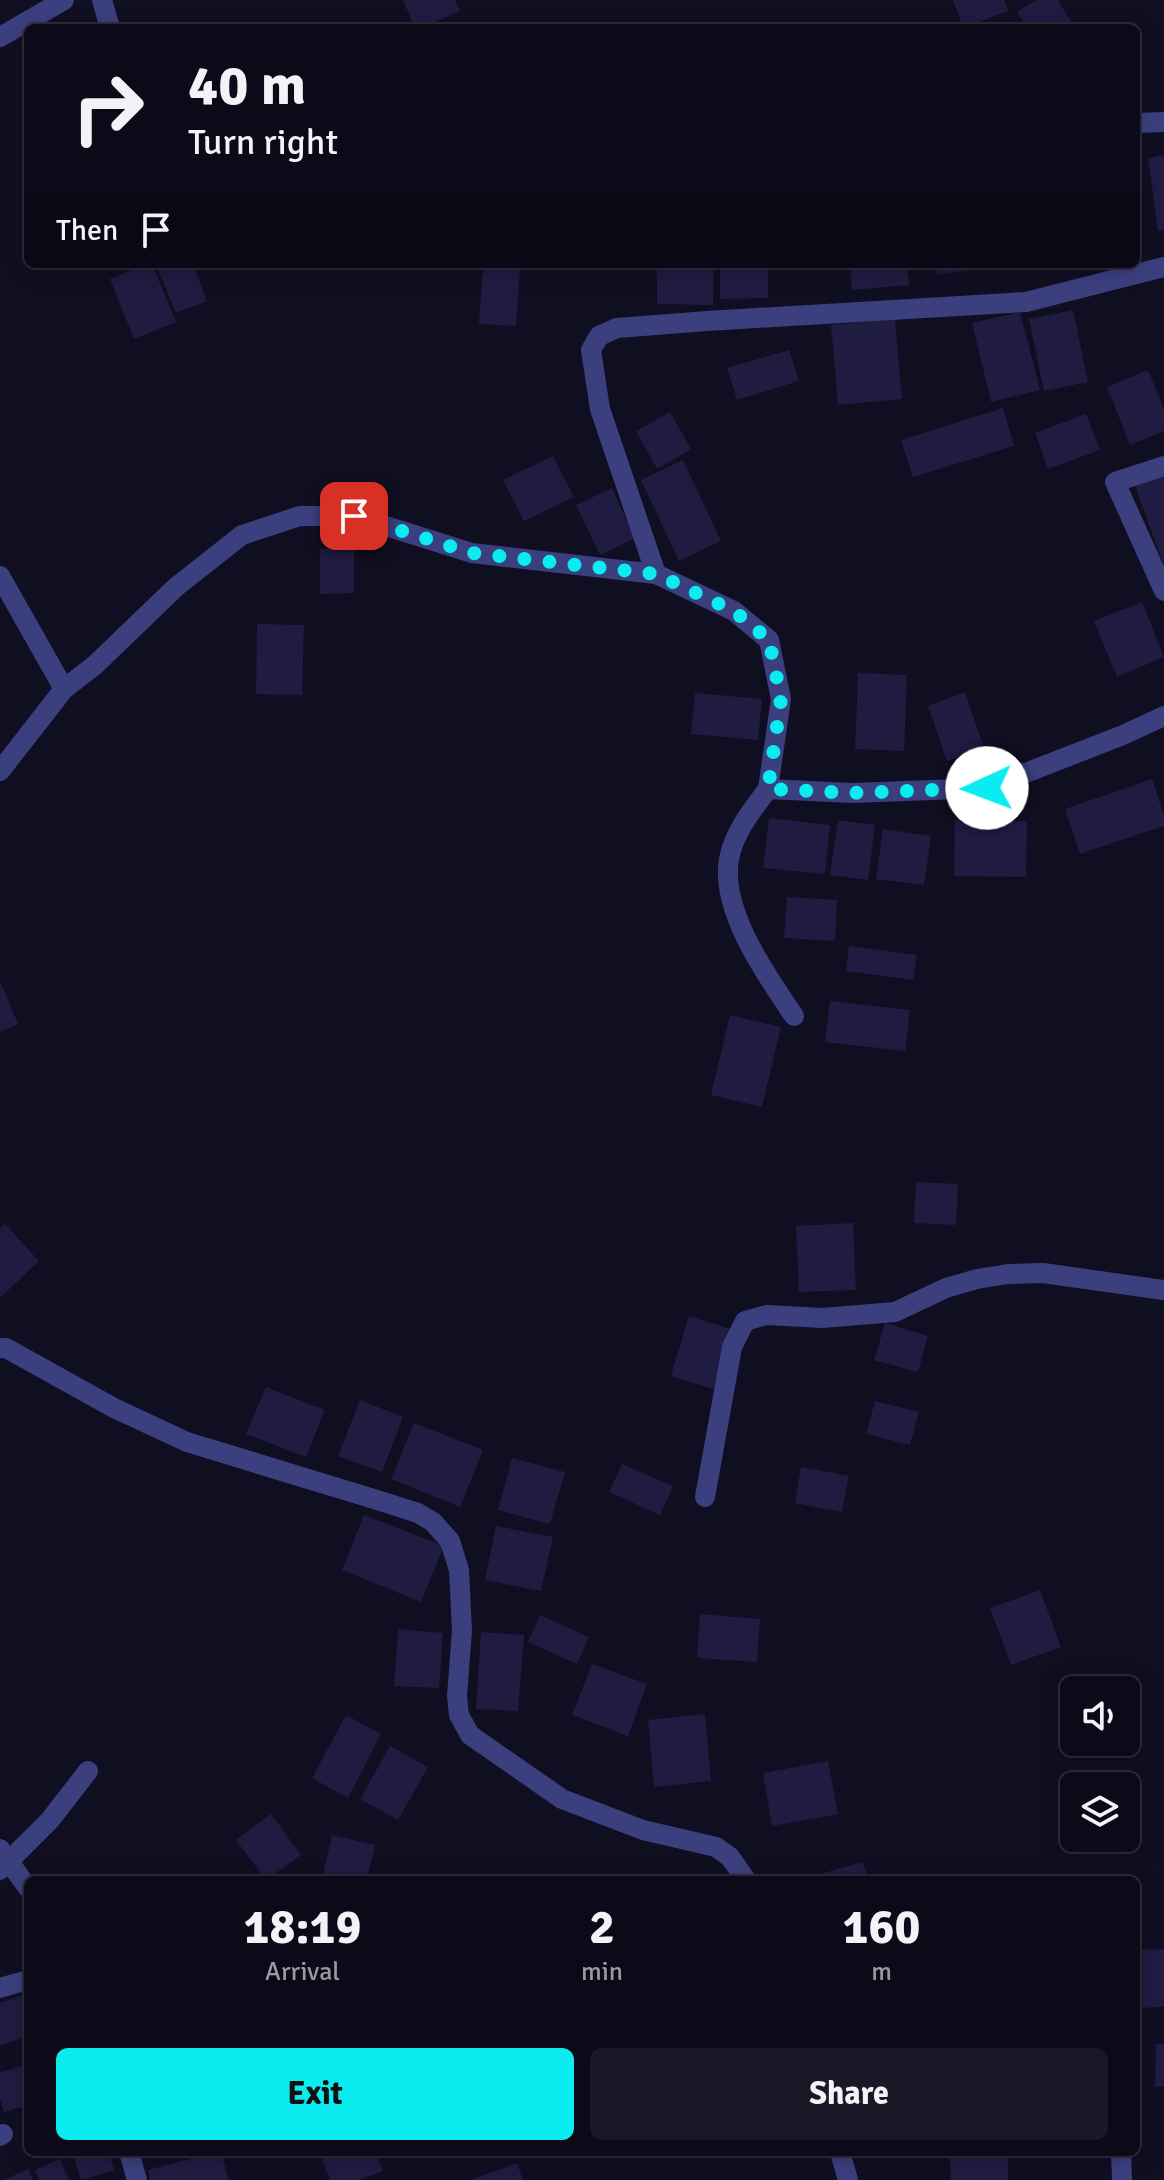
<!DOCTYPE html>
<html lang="en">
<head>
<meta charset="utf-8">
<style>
  :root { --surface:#0c0a19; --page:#1a1826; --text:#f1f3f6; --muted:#9a9aa2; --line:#2c2b38; --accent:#0aecef }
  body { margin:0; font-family:Signika,sans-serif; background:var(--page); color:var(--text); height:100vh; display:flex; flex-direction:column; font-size:30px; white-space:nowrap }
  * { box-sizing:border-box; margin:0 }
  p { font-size:26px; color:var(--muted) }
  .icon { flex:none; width:44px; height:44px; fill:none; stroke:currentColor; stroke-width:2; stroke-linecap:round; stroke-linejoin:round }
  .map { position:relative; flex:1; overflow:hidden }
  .sheet { position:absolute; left:24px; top:1876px; width:1116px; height:280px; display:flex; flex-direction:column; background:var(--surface); border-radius:12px; box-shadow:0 4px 20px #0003,0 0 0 2px var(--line) }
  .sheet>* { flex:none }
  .banner { position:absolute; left:24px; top:24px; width:1116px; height:244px; border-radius:12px; box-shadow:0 4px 20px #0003,0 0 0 2px var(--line); background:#0c0a19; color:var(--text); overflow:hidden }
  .controls { position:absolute; left:1060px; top:1676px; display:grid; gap:16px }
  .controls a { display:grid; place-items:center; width:80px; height:80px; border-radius:12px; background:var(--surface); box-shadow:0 4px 20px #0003,0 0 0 2px var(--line); font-size:40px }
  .pin { position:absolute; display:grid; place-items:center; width:68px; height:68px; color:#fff; margin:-34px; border-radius:16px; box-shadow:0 4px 12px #0006 }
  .me { position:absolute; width:88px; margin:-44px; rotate:268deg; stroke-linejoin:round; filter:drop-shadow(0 0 6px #0008) }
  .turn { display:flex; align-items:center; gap:28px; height:168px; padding:0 32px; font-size:36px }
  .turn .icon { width:104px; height:104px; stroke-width:2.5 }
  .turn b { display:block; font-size:56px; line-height:68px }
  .then { display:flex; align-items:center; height:76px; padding:0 32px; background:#0003; gap:16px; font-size:30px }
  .eta { display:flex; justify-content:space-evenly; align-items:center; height:136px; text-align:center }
  .eta b { font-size:48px; font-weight:800; line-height:56px }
  .button { display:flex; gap:16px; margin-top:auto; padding:16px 32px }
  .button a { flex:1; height:92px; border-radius:12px; background:var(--accent); color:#111; font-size:32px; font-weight:800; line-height:92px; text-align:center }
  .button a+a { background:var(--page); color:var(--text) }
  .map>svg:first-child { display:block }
  .building { fill:#201b41 }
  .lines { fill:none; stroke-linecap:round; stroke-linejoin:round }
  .minor { stroke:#3b3f7e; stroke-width:20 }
  .route { stroke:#0aecef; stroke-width:14; stroke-dasharray:0 25.2 }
</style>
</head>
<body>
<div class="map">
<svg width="1164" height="2180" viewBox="0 0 1164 2180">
  <rect width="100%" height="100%" fill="#100e21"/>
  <path class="building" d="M 403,0 L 455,0 L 460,11 L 422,28 L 415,28 Z
    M 953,0 L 1004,0 L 1008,11 L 963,28 Z
    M 1036,0 L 1058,0 L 1073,25 L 1068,28 L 1027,28 L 1017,12 Z
    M 1164,155 L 1164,230 L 1158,230 L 1148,158 Z
    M 146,264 L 152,264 L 176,322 L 134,339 L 110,279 Z
    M 156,264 L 193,264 L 207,301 L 176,313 Z
    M 657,264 L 714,264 L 713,305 L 657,304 Z
    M 720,264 L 768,264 L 768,298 L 720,299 Z
    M 850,264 L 907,264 L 909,285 L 852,290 Z
    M 935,264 L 997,264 L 997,266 L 937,275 Z
    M 483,267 L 520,269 L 516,326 L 479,324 Z
    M 1073,310 L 1088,382 L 1044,391 L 1029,319 Z
    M 1020,312 L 1040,390 L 991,402 L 972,323 Z
    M 895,319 L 902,399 L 838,405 L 831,325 Z
    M 789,350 L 799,381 L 737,400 L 727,368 Z
    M 1148,370 L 1164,409 L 1164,431 L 1130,445 L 1107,387 Z
    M 1003,408 L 1014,446 L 913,477 L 901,440 Z
    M 670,412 L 691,449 L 657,469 L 636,431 Z
    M 1086,414 L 1100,450 L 1048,469 L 1035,433 Z
    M 553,456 L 574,497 L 524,521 L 503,480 Z
    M 683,460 L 721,541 L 679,561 L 641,480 Z
    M 1164,473 L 1164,566 L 1134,483 Z
    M 612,488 L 635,538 L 600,555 L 576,505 Z
    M 354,548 L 354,593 L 320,594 L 320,549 Z
    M 1142,602 L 1164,657 L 1117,677 L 1094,621 Z
    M 257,624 L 304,625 L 302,695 L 256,694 Z
    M 858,673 L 907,675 L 904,751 L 855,749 Z
    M 965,692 L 984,748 L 947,761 L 928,706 Z
    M 695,693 L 762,699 L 758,740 L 691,734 Z
    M 1152,779 L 1164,816 L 1164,826 L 1080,854 L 1065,809 Z
    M 769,818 L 830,825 L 825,874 L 763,868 Z
    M 838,820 L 875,825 L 868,880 L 830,875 Z
    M 955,820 L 1027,821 L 1026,877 L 954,876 Z
    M 883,829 L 931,836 L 924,885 L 876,879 Z
    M 787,897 L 837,900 L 835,941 L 784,938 Z
    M 849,946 L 917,955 L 913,980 L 846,971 Z
    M 0,981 L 18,1024 L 0,1032 Z
    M 830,1001 L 910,1010 L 905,1051 L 825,1042 Z
    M 730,1015 L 781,1027 L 762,1107 L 711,1095 Z
    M 916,1182 L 958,1184 L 956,1225 L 914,1223 Z
    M 853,1223 L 856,1290 L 799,1292 L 796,1226 Z
    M 5,1224 L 39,1261 L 0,1298 L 0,1228 Z
    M 689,1316 L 734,1330 L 716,1390 L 671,1376 Z
    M 885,1323 L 928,1336 L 918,1372 L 874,1360 Z
    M 266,1387 L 325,1410 L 306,1457 L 246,1434 Z
    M 360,1400 L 403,1417 L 382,1472 L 338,1456 Z
    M 875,1401 L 919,1412 L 910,1445 L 866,1434 Z
    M 414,1423 L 483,1450 L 460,1507 L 391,1479 Z
    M 512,1458 L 565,1472 L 550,1524 L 498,1510 Z
    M 622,1464 L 673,1486 L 660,1515 L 609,1492 Z
    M 801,1467 L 849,1476 L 842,1512 L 795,1503 Z
    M 364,1515 L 444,1546 L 421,1602 L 342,1570 Z
    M 496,1526 L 553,1537 L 541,1591 L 485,1580 Z
    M 1040,1590 L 1061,1647 L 1011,1665 L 990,1608 Z
    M 700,1614 L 760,1619 L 757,1662 L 697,1658 Z
    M 540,1615 L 589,1637 L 577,1664 L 528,1642 Z
    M 398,1629 L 443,1633 L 439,1688 L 394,1686 Z
    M 481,1632 L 524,1635 L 518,1711 L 476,1709 Z
    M 592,1664 L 647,1684 L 628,1736 L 572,1715 Z
    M 705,1714 L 711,1781 L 654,1787 L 648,1720 Z
    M 346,1715 L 381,1734 L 348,1798 L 312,1778 Z
    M 390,1746 L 428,1767 L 398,1820 L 360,1799 Z
    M 828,1761 L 838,1814 L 772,1826 L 763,1773 Z
    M 271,1814 L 301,1855 L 266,1880 L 236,1840 Z
    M 332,1835 L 375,1845 L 367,1880 L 322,1880 Z
    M 863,1862 L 868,1880 L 802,1880 L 802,1879 Z
    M 1164,1949 L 1164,2007 L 1137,2008 L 1136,1950 Z
    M 28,1993 L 28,2036 L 0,2046 L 0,2003 Z
    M 1156,2044 L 1164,2044 L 1164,2087 L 1155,2087 Z
    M 28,2065 L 28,2105 L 4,2112 L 0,2099 L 0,2072 Z
    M 72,2152 L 109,2152 L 114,2170 L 81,2180 Z
    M 216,2152 L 221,2152 L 229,2180 L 150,2180 L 148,2170 Z
    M 319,2152 L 375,2152 L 383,2171 L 359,2180 L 330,2180 Z
    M 949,2152 L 1008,2152 L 1008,2180 L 951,2180 Z
    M 60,2159 L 69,2180 L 39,2180 L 35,2170 Z
    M 517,2163 L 523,2180 L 471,2180 Z
    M 28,2169 L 33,2180 L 4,2180 Z"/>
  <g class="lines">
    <path class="minor" d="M 102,0 L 110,28
      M 0,37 L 64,0
      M 1136,123 L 1164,122
      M 1164,466 L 1115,482 L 1164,591
      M 656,574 L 600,409 L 591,350 L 599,336 L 617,328 L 707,321 L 1026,302 L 1164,267
      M 0,576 L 64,689 L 95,665 L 176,587 L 242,535 L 300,516 L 354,516 L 472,553 L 656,574 L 734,611 L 769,640 L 781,699 L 768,789 L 852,793 L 987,788 L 1123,735 L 1164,716
      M 0,771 L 64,689
      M 768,789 C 752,810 734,832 729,859 C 720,911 767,976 794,1016
      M 0,1348 L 6,1348 L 114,1408 L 187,1442 L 374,1499 L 418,1513 L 433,1522 L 450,1541 L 459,1570 L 462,1630 L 457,1696 L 459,1715 L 470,1735 L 562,1799 L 643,1830 L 716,1847 L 730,1857 L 746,1880
      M 705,1497 L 732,1347 L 745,1321 L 766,1315 L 822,1318 L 895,1312 L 946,1288 L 977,1279 L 1008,1274 L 1043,1273 L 1164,1290
      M 0,1849 L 28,1888
      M 0,1870 L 50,1820 L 88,1771
      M 0,1988 L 28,1980
      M 0,2136 L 3,2134
      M 129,2152 L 137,2180
      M 840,2152 L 848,2180
      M 1121,2152 L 1122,2180"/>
  </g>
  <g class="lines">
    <path class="route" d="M 354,516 L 472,553 L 656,574 L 734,611 L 769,640 L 781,699 L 768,789 L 852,793 L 987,788"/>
  </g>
</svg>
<div class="controls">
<a><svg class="icon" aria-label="sound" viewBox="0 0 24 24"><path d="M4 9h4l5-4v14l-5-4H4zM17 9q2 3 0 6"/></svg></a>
<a><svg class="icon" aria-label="layers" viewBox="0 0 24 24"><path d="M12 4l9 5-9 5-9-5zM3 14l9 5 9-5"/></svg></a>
</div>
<div class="pin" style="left:354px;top:516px;background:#d93025"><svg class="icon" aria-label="arrive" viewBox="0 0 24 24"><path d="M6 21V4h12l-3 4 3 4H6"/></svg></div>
<svg class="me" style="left:987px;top:788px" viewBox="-20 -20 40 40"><circle r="19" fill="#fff"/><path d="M0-13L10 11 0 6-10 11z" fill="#0aecef"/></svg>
<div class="banner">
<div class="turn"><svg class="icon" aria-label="right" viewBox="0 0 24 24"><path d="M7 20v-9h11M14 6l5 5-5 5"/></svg><div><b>40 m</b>Turn right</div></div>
<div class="then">Then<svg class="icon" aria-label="arrive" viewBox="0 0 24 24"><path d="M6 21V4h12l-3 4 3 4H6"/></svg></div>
</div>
<section class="sheet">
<div class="eta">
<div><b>18:19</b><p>Arrival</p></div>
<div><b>2</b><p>min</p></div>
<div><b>160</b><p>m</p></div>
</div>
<div class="button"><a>Exit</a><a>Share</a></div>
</section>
</div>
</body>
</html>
